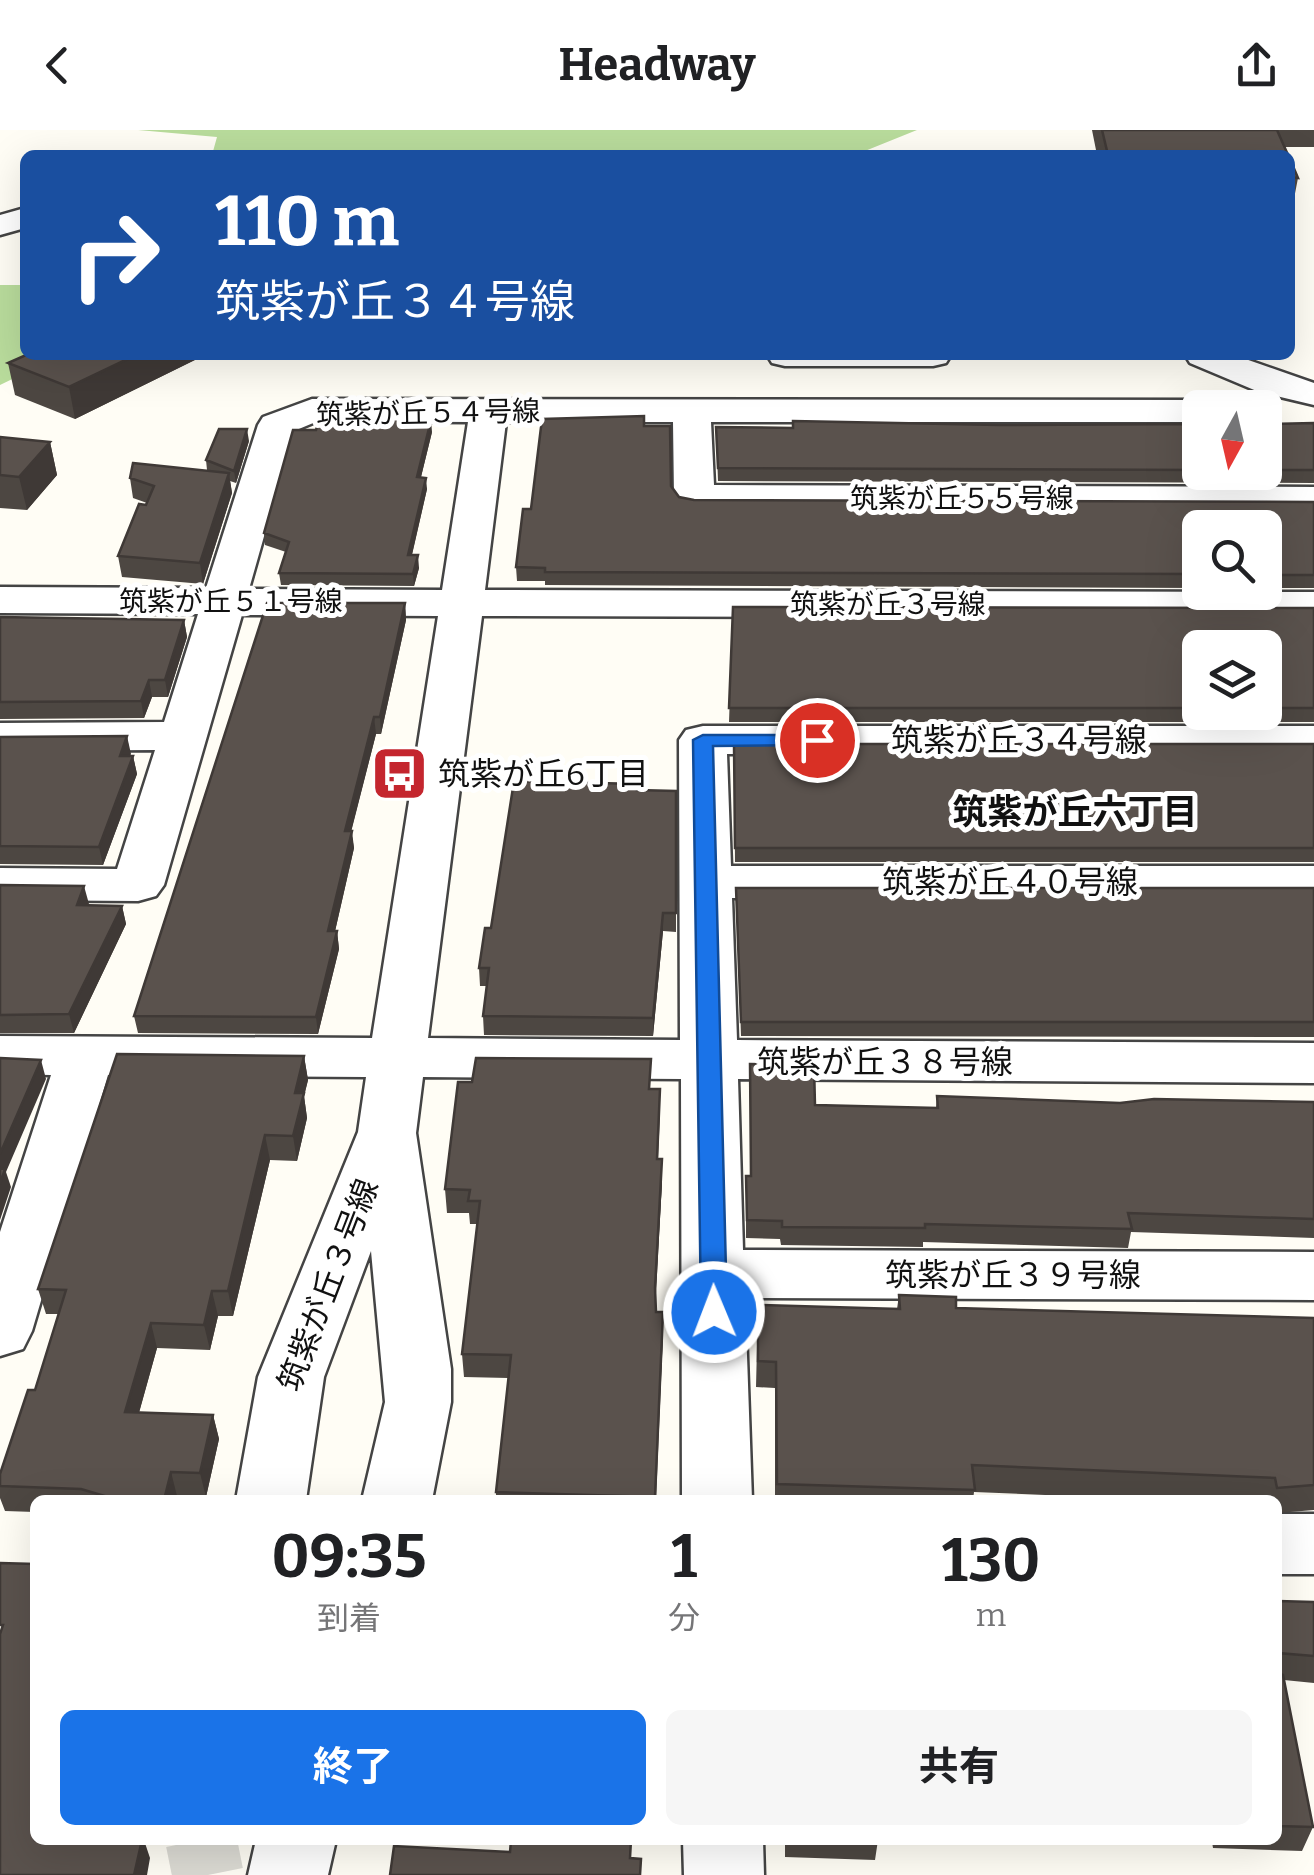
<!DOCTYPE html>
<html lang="ja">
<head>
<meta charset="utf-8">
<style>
  :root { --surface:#fff; --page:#f6f6f6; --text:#202124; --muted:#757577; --accent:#1a73e8 }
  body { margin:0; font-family:Bitter,"Noto Sans JP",serif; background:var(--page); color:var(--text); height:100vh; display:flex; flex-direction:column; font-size:38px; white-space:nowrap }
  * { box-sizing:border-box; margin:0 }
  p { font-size:32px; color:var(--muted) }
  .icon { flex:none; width:55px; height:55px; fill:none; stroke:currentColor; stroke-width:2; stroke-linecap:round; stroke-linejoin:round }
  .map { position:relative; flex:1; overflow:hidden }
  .drawer { position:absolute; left:30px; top:1365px; width:1252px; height:350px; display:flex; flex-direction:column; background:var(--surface); border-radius:15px; box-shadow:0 10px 40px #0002 }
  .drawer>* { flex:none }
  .hud { position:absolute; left:20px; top:20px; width:1275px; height:210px; border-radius:15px; box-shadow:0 10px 40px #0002; background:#1a4fa0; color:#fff; overflow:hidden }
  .needle { width:65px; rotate:188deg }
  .buttons { position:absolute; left:1182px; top:260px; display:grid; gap:20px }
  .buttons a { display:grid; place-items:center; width:100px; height:100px; border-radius:15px; background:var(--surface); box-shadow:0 10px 40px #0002; font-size:50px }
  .pin { position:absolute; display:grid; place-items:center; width:85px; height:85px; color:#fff; margin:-42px; border:5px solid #fff; border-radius:50%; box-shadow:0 2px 10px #0007 }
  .me { position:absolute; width:110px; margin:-55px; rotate:359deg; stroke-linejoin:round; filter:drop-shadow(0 0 8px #0008) }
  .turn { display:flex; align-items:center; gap:35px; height:210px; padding:0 30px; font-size:45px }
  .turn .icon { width:130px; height:130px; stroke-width:2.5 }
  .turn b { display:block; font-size:70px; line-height:85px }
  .eta { display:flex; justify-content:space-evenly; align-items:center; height:170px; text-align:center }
  .eta b { font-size:60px; font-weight:700; line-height:70px }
  .cta { display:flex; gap:20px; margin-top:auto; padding:20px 30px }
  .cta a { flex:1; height:115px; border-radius:15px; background:var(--accent); color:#fff; font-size:40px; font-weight:700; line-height:115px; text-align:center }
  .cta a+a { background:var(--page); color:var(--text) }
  header { display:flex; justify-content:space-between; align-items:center; height:130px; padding:0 30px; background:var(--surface); font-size:45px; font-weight:700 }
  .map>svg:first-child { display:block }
  .forest { fill:#b9dc9c }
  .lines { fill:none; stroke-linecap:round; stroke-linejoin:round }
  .minor-tunnel { stroke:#dbdad3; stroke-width:71; stroke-dasharray:71 35; stroke-linecap:butt }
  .minor-casing { stroke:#444; stroke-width:5 }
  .minor { fill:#fff; fill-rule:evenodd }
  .wall { fill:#4d4742; fill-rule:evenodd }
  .shaded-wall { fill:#3f3936 }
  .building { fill:#5a524d; stroke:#3f3936; stroke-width:2.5 }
  .route { fill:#1a73e8; stroke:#114b97; stroke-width:2.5 }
  .labels { text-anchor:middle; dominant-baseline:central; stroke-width:10; stroke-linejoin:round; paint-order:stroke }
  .far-street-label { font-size:28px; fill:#111; stroke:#fff }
  .street-label { font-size:32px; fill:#111; stroke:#fff }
  .poi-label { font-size:32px; fill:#111; stroke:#fff; text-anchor:start }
  .neighbourhood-label { font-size:35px; font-weight:bold; fill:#111; stroke:#fff }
</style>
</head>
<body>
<header><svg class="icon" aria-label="back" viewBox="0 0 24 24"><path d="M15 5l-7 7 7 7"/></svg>Headway<svg class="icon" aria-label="share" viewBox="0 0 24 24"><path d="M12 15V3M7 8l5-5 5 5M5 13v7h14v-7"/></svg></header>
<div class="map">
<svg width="1314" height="1745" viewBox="0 0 1314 1745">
  <rect width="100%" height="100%" fill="#fffdf5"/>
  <path class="forest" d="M 138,0 L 917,0 L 855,25 L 212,25 L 217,7 Z
    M 0,155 L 25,155 L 25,225 L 62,225 L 0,255 Z"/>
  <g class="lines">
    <path class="minor-tunnel" d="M 201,1710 L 208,1745"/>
    <defs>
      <path id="minor" d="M 25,78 L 25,98 L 0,105 L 0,85 Z
        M 767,225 L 951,225 L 946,233 L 933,236 L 785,236 L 772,233 Z
        M 1185,225 L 1234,225 L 1314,253 L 1314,275 L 1259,262 L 1190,233 Z
        M 312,269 L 1200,270 L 1216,278 L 1200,278 L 1200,292 L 711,292 L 714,355 L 1314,357 L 1314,381 L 694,379 L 680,376 L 674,367 L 673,292 L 506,292 L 485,460 L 1314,462 L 1314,488 L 482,486 L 428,908 L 680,910 L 679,610 L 686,600 L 703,596 L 1314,596 L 1314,624 L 727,624 L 731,736 L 1314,736 L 1314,768 L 732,768 L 737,910 L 1314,913 L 1314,953 L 738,949 L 743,1120 L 1314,1122 L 1314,1170 L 745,1168 L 752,1370 L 682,1370 L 681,949 L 423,947 L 416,1003 L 451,1239 L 451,1272 L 432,1370 L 362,1370 L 385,1272 L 371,1121 L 324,1247 L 306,1370 L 236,1370 L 258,1247 L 358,1002 L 366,947 L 108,945 L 32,1201 L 23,1219 L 0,1226 L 0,1102 L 51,945 L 0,944 L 0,906 L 372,908 L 438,486 L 242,485 L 164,755 L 156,766 L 138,771 L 0,770 L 0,738 L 117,739 L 155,620 L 0,621 L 0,593 L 164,592 L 198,484 L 0,483 L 0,457 L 206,458 L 258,295 L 263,287 ZM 318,291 L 468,292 L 442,460 L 249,459 L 294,301 Z
        M 1278,1384 L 1314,1384 L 1314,1444 L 1278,1444 Z
        M 256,1710 L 336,1710 L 328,1745 L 248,1745 Z
        M 683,1710 L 763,1710 L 764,1745 L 684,1745 Z"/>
    </defs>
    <use href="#minor" class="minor-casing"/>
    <use href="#minor" class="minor"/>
  </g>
  <path class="wall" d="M 1092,0 L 1314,0 L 1314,17 L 1285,17 L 1288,25 L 1097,25 Z
    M 1290,29 L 1298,48 L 1292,79 L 1290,79 Z
    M 205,225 L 75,289 L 15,265 L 8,233 Z
    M 793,291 L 999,295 L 1200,294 L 1200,342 L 1265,342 L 1265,294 L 1314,293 L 1314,353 L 718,351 L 716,297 L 792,298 Z
    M 644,296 L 671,356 L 679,367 L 694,370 L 1314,372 L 1314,458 L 1265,458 L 1265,398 L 1200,398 L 1200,458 L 545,455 L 545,451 L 517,451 L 516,437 L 531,379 Z
    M 432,302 L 421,347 L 427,359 L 412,425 L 419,438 L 414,456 L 281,455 L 279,443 L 286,422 L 265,415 L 264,403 Z
    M 0,307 L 50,312 L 57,345 L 27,380 L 0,378 Z
    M 249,311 L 236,353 L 230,351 L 232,363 L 203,454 L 122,447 L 118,426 L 147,373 L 133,368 L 130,348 L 207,340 L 206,330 Z
    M 405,473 L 406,490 L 381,604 L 376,604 L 351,701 L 354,718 L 335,801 L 337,801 L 339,819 L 318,904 L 138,903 L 134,886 Z
    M 733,477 L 1314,478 L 1314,592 L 729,592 ZM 1200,518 L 1265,518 L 1265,582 L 1200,582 Z
    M 0,487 L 184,490 L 187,507 L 168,567 L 152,567 L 144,588 L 0,589 Z
    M 127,606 L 130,626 L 133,626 L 137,644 L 103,735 L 0,734 L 0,607 Z
    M 734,614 L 1314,614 L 1314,732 L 735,732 Z
    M 638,660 L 676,661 L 676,802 L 663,801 L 653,906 L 484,905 L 483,886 L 487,856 L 480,856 L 479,838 L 491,798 Z
    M 0,755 L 88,775 L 122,776 L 126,794 L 74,903 L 0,903 Z
    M 736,758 L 1314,758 L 1314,907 L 741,906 Z
    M 304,926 L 308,950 L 304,966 L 307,988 L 297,1031 L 270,1030 L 233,1186 L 218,1186 L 210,1220 L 157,1218 L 139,1283 L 213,1285 L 219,1309 L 206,1367 L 177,1366 L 176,1370 L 35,1370 L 35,1382 L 5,1381 L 0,1368 L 0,1344 L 35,1260 L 59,1184 L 46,1184 L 38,1159 Z
    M 750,934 L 815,975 L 936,978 L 937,966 L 1120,973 L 1314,972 L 1314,1108 L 1131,1102 L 1128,1118 L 923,1112 L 923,1117 L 781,1115 L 780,1109 L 746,1108 L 746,1046 L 750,1046 Z
    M 660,983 L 658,1029 L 662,1052 L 655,1171 L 656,1182 L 663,1205 L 656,1370 L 496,1370 L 496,1362 L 508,1248 L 464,1247 L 462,1224 L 477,1094 L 470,1094 L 469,1083 L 447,1083 L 445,1059 Z
    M 899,1165 L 956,1178 L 1314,1188 L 1314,1380 L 1278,1383 L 1278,1370 L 1162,1370 L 974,1362 L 973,1370 L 775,1370 L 775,1258 L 756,1257 L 758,1175 L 897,1179 Z
    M 1278,1471 L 1314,1472 L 1314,1553 L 1284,1550 L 1313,1697 L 1302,1721 L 1213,1718 L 1212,1712 L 1172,1710 L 1278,1710 Z
    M 785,1710 L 878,1710 L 875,1730 L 785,1727 Z
    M 958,1710 L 1007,1710 L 1006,1712 Z"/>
  <path class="shaded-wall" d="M 136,225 L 205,225 L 75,289 L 69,257 Z
    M 431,290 L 432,302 L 418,359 L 417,347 Z
    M 247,299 L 249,311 L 236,353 L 234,341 Z
    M 50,312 L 57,345 L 27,380 L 19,347 Z
    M 229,343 L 232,363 L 203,454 L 200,433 Z
    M 426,348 L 427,359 L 409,437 L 408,425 Z
    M 418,425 L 419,438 L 414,456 L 413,444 Z
    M 405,473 L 406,490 L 381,604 L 380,587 Z
    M 184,490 L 187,507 L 168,567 L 165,550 Z
    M 149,550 L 152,567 L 144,588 L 141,571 Z
    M 374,587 L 376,604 L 347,718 L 345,701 Z
    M 127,606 L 131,624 L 123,644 L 120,626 Z
    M 133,626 L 137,644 L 103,735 L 99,717 Z
    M 352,701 L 354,718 L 331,819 L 328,801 Z
    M 84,756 L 89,774 L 82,793 L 77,775 Z
    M 122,776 L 126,794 L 74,903 L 69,884 Z
    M 663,783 L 663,801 L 653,906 L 653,888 Z
    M 337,801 L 339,819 L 318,904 L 316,887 Z
    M 304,926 L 308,950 L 304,966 L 307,988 L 297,1031 L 293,1006 L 295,963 Z
    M 41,930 L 46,949 L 6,1042 L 11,1057 L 0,1090 L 0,1024 Z
    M 265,1005 L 270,1030 L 233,1186 L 228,1161 Z
    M 662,1029 L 662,1052 L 655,1182 L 655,1158 Z
    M 212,1161 L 218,1186 L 210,1220 L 204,1195 Z
    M 663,1182 L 663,1205 L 655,1370 Z
    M 151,1193 L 157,1218 L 132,1307 L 125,1282 Z
    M 213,1285 L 219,1309 L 206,1367 L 200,1343 Z
    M 171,1342 L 177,1366 L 176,1370 L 164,1370 Z
    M 133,1710 L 144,1710 L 150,1728 L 147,1745 L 134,1745 Z"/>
  <path class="building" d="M 1102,0 L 1277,0 L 1288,25 L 1108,25 Z
    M 1290,29 L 1298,48 L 1290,47 Z
    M 26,225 L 136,225 L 69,257 L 8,233 Z
    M 320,285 L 431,290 L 417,347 L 426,348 L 408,425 L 418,425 L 413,444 L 279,443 L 289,412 L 264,403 L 293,300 L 316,300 Z
    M 644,286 L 644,296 L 670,296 L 671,356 L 679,367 L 694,370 L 1314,372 L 1314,445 L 1265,445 L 1265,398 L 1200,398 L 1200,444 L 545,442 L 545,438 L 516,437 L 523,379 L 531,379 L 542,289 Z
    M 793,291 L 999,295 L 1200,294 L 1200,340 L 718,338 L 716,297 L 793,298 Z
    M 1314,293 L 1314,340 L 1265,340 L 1265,294 Z
    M 219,299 L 247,299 L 234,341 L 206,330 Z
    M 0,307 L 50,312 L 19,347 L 0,345 Z
    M 133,333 L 229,343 L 200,433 L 118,426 L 139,374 L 146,375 L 154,356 L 130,348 Z
    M 267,473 L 405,473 L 380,587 L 374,587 L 345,701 L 352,701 L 328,801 L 337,801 L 316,887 L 134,886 Z
    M 733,477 L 1314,478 L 1314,578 L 1265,578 L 1265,518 L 1200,518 L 1200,578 L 729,578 Z
    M 0,487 L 184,490 L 165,550 L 149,550 L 141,571 L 0,572 Z
    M 127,606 L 120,626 L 133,626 L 99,717 L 0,716 L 0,607 Z
    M 734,614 L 1314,614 L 1314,718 L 735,718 Z
    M 514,651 L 638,654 L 637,660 L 676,661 L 676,783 L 663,783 L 653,888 L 483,886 L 489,838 L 479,838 L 485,798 L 491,798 Z
    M 0,755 L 84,756 L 77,775 L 122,776 L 69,884 L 0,885 Z
    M 736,758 L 1314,758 L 1314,892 L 741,892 Z
    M 117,924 L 304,926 L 295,963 L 304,963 L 293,1006 L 265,1005 L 228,1161 L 212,1161 L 204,1195 L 151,1193 L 125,1282 L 213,1285 L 200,1343 L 171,1342 L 164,1370 L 118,1370 L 81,1359 L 0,1356 L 0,1344 L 28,1260 L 35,1260 L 66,1160 L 38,1159 Z
    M 0,928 L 41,930 L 0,1024 Z
    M 476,928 L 651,929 L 649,959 L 660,959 L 657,1029 L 662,1029 L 655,1158 L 656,1182 L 663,1182 L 655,1367 L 496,1362 L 511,1225 L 462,1224 L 480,1071 L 468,1071 L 470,1060 L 445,1059 L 458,952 L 472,952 Z
    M 750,934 L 814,935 L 815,975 L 938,978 L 937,966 L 1120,973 L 1154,969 L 1314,972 L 1314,1089 L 1128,1083 L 1132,1099 L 925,1094 L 925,1098 L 782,1097 L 782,1091 L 747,1090 L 746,1046 L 751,1046 Z
    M 0,1038 L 5,1039 L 0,1054 Z
    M 899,1165 L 956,1167 L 956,1178 L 1314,1188 L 1314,1355 L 1277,1358 L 1275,1348 L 972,1335 L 975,1360 L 777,1354 L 776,1232 L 758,1231 L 758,1175 L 900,1179 Z
    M 0,1433 L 35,1434 L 35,1710 L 142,1710 L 134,1745 L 0,1745 L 0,1504 L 3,1495 L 0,1495 Z
    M 1278,1471 L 1314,1472 L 1314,1526 L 1278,1523 Z
    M 1278,1543 L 1283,1545 L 1313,1697 L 1278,1696 Z
    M 511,1710 L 631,1710 L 630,1728 L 641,1729 L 640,1745 L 390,1745 L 394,1716 L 510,1722 Z"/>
  <path class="route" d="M 817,605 L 824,606 L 824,615 L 713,616 L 727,1182 L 714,1192 L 701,1182 L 693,610 L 703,605 Z"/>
  <defs>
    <symbol id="bus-square" viewBox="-11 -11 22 22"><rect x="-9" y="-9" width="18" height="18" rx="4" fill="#c4262e" stroke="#fff"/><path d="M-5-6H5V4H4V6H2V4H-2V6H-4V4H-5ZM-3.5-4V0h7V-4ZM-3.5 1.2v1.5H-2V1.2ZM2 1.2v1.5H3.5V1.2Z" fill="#fff"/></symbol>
  </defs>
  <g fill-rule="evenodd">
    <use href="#bus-square" x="368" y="612" width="63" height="63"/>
  </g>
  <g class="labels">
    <g class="far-street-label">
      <text transform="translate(428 283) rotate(-1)">筑紫が丘５４号線</text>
      <text x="962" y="368">筑紫が丘５５号線</text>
      <text x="231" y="471">筑紫が丘５１号線</text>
      <text x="888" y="474">筑紫が丘３号線</text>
    </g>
    <g class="street-label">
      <text x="1019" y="610">筑紫が丘３４号線</text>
      <text x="1010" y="752">筑紫が丘４０号線</text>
      <text x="885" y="932">筑紫が丘３８号線</text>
      <text x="1013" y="1145">筑紫が丘３９号線</text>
      <text transform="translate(328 1155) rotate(-69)">筑紫が丘３号線</text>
    </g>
    <g class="poi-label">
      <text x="438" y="644">筑紫が丘6丁目</text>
    </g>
    <g class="neighbourhood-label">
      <text x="1075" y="682">筑紫が丘六丁目</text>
    </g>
  </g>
</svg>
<div class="buttons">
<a><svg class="needle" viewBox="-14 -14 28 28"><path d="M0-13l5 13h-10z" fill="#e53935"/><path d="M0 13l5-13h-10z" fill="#757577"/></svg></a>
<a><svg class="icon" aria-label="search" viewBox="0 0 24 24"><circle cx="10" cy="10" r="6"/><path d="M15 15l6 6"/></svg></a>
<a><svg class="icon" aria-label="layers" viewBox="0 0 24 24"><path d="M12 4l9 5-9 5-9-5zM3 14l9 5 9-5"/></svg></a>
</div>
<div class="pin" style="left:817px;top:610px;background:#d93025"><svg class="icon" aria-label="arrive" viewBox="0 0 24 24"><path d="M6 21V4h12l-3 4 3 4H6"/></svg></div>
<svg class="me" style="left:714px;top:1182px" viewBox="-20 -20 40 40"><circle r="17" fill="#1a73e8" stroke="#fff" stroke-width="3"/><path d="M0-11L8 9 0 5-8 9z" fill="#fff"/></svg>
<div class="hud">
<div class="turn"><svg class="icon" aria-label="right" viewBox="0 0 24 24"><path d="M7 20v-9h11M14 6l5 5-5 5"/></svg><div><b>110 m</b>筑紫が丘３４号線</div></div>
</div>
<section class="drawer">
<div class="eta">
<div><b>09:35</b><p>到着</p></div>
<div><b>1</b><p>分</p></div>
<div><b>130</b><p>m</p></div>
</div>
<div class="cta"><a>終了</a><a>共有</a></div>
</section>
</div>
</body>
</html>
